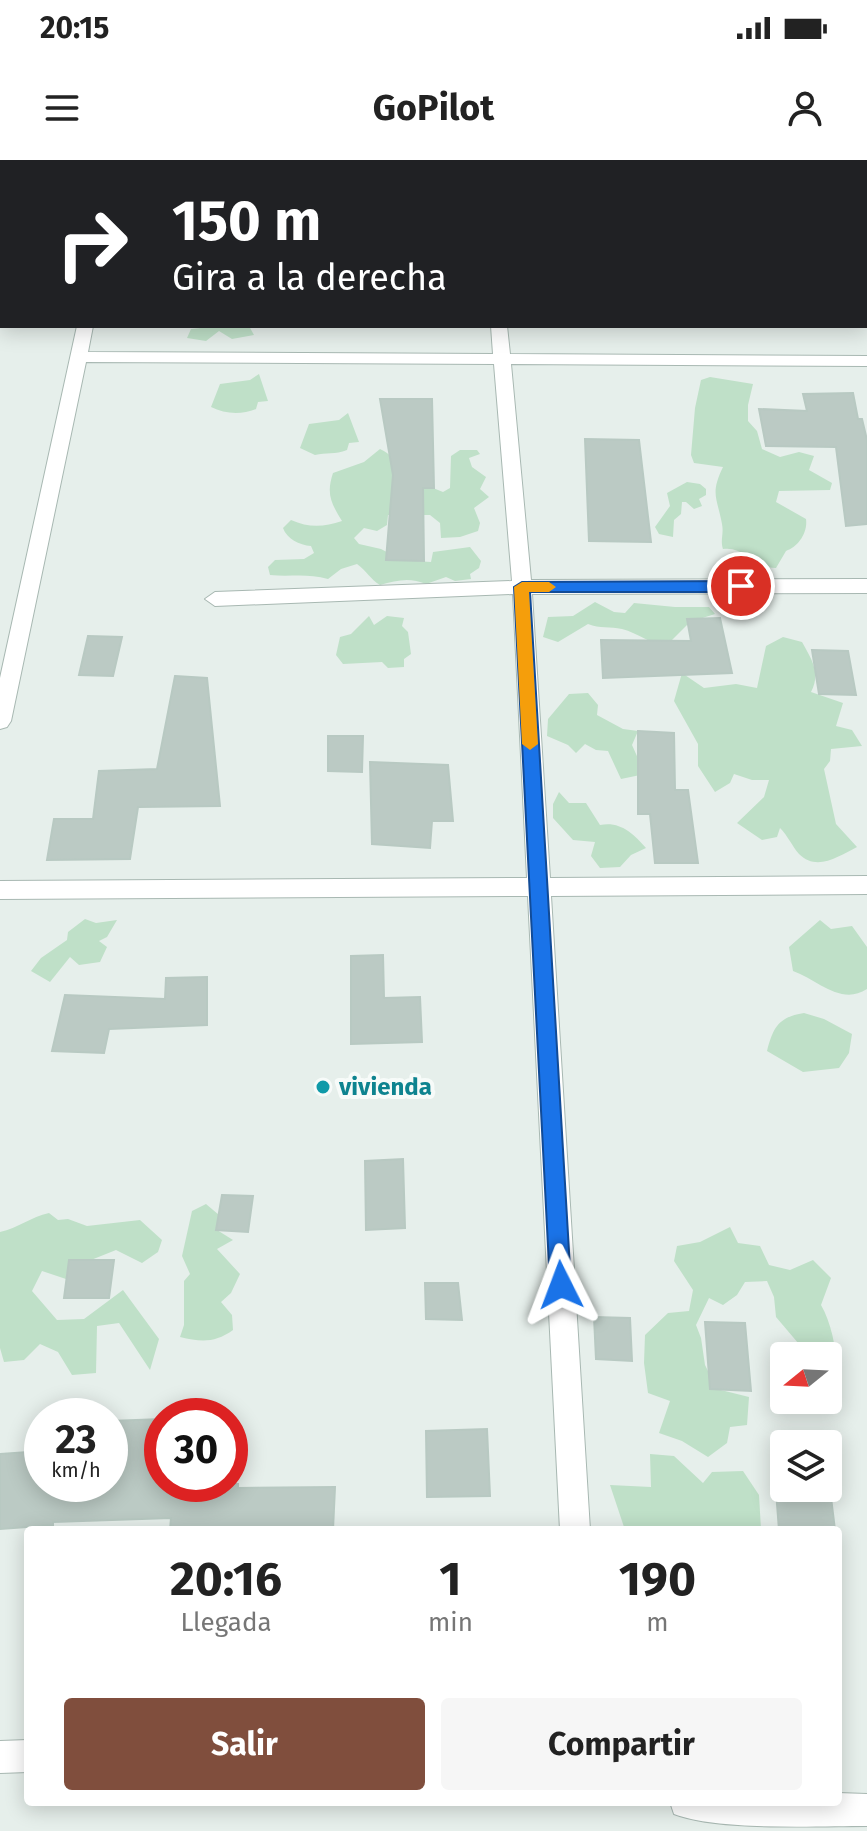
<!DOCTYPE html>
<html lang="es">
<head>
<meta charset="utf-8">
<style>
  :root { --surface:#fff; --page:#f6f6f6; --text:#222; --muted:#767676; --accent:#804e3d }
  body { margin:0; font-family:"Fira Sans",sans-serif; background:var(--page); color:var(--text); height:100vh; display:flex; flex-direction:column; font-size:30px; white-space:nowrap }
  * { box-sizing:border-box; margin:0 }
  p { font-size:26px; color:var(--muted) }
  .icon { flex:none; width:44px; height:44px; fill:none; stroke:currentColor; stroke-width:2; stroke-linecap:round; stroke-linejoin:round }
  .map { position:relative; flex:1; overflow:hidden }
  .side { position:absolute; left:24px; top:1366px; width:818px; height:280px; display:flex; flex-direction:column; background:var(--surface); border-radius:8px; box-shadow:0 4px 20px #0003 }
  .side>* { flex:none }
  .guide { position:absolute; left:0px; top:0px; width:868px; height:168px; box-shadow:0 4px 20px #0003; background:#202124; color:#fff; overflow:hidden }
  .needle { width:52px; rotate:252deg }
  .fabs { position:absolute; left:770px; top:1182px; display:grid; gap:16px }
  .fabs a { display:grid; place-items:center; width:72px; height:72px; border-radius:8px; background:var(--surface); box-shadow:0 4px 20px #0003; font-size:40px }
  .speed { position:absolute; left:24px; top:1238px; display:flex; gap:16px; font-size:40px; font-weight:700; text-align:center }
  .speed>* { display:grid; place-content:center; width:104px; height:104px; border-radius:50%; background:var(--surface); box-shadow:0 4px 20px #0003; line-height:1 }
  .speed small { font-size:20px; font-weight:400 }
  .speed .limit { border:12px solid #d22; background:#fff; color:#111 }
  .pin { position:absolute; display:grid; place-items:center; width:68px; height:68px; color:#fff; margin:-34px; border:4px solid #fff; border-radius:50%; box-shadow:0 2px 8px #0007 }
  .me { position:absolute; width:88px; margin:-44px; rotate:357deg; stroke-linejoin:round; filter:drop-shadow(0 0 6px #0008) }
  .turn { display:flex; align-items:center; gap:28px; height:168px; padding:0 40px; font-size:36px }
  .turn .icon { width:104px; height:104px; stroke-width:2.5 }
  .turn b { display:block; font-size:56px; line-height:68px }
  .eta { display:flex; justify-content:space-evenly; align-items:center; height:136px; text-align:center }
  .eta b { font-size:48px; font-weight:700; line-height:56px }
  .action { display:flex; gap:16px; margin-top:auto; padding:16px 40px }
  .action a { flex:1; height:92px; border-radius:8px; background:var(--accent); color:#fff; font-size:32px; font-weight:700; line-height:92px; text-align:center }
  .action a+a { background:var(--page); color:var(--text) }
  .status { display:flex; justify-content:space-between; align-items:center; height:56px; padding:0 40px; background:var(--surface); direction:ltr }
  .status svg { height:22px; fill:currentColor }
  header { display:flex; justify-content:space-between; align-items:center; height:104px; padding:0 40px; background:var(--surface); font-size:36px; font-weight:700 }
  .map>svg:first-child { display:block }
  .green { fill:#bfe0c8 }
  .building { fill:#bbcac4; stroke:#b8c9c2; stroke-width:2 }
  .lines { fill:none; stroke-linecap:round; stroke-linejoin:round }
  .minor-casing { stroke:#a8b8b2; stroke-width:2 }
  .minor { fill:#fff; fill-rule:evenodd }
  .route { fill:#1a73e8; stroke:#114b97; stroke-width:2 }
  .slow { fill:#f59e0b }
  .culture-dot { fill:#0f9aa8; stroke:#f7fbf9; stroke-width:3 }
  .labels { text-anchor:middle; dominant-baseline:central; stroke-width:8; stroke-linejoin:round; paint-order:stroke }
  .culture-label { font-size:24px; font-weight:bold; fill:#0d838f; stroke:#f7fbf9; text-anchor:start }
</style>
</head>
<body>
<div class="status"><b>20:15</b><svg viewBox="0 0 49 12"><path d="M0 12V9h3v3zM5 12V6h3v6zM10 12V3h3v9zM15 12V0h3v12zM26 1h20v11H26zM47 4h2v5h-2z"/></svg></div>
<header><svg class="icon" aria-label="menu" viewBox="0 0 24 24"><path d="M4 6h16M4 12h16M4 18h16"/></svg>GoPilot<svg class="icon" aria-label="person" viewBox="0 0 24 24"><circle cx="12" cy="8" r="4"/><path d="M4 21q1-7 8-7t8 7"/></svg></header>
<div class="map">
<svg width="867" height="1671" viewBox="0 0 867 1671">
  <rect width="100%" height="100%" fill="#e6efeb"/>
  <path class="green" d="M 220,166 L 249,166 L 254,175 L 232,179 L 219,171 L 206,181 L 187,178 L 191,169 Z
    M 259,214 L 268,241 L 258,242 L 256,249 C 241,255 225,254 211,247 L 220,224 L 250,220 Z
    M 710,217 L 753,224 L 748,245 L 748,261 L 757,271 L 762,289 L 780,297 L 799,292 L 814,296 L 809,310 L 832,323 L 830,330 L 779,331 L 776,342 L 806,359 C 808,373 798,387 786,391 L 776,408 C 753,408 745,386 723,389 C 720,380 724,374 722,364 C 717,337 710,334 723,307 L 694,303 L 691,295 L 695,248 L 701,220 Z
    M 348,253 L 359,282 L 349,283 L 347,290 C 335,295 326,292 315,295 L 300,288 L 309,264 L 339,260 Z
    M 380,289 C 400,298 393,308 392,327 L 433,328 L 443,332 L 450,328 L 451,296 L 460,290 L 477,290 L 480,294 L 469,298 L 472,307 L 486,317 L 480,329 L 489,337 L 474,348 L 480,363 L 478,371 L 460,377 L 441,378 L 440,363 L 430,355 L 388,355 L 387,365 L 377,371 L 364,368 L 354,378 L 359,384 L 381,389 L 402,400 L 431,402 L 433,392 L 470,387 L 481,401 L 479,408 L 470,414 L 471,419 L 455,421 L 446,417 L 426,424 C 410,417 397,420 380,425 C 370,419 367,411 357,404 L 341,409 L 328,419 C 308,413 291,417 270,415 L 268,407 L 275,400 L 304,399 L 314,393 L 311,386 C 299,385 287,379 283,368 L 291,360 C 309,368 324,367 342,361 C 331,343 326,334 333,313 L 364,302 Z
    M 687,322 L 700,324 L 706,329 L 706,335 L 699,339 L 702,346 L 694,349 L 686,342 L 682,342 L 681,354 L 674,360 L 673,377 L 659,374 L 655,367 L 670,346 L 667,333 Z
    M 595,442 L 614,452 L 625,453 L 634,443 L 675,447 L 709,447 L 715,454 L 690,462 L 667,485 C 651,485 638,473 622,469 C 610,466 600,469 588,464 L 558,482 L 543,477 L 548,457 L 573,456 Z
    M 369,456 L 374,465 L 387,456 L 404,458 L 402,466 L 408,472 L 411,494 L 404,499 L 404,507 L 388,508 L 382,502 L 343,504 L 336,495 L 340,477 L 351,474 Z
    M 783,477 L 802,482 C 812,500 821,513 811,532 L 843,543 L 836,566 L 852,570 L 862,586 L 831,589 L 830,601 L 824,609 L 836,664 L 857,687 C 839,696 817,712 799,694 C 792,686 788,676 780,668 L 777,677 L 762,680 L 737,663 L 764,637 L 769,620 L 752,620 L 734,614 L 730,623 L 715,632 L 698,606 L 698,584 L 674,541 L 682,513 L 704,528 L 736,524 L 757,528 L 766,486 Z
    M 588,533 L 598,545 L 597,555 L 623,569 L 638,571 L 632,585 L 645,614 L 621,619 L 608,591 L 596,590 L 585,584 L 576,593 L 568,585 L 547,576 L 548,559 L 569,534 Z
    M 559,632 L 569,643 L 586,643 L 600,665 C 620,661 633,673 646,688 L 631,695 L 620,707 L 600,708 L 591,696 L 595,682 L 573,680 L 553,658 L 553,644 Z
    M 85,759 L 96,763 L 117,760 L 107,777 L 99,781 L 107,787 L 100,802 L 79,805 L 70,797 L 50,822 L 31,811 L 41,798 L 67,780 L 68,772 Z
    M 820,760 L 831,769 L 852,766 L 867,787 L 867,829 C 841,846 818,820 793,811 L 789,787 Z
    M 804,853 L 824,859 L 852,874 L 849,893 L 839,908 L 803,912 L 767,891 C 773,868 778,857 804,853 Z
    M 206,1044 L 219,1055 L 217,1070 L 233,1080 L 217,1089 L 240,1114 L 231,1133 L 221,1142 L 232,1155 L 233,1170 C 215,1183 201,1182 180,1177 L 184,1165 L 184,1121 L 190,1114 L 182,1096 L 192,1051 Z
    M 49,1053 L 58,1060 L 68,1059 L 87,1066 L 140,1060 L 162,1080 L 158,1092 L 142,1103 L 116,1090 L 91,1100 L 69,1100 L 66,1119 L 42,1111 L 32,1131 L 57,1160 L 84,1159 L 123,1130 L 159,1179 L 150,1210 L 119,1163 L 97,1166 L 96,1213 L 72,1215 L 58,1192 L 40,1184 L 24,1200 L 4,1202 L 0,1188 L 0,1072 C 18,1068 31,1057 49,1053 Z
    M 730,1067 L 738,1083 L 760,1086 L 769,1105 L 790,1110 L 813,1100 L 831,1118 L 821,1145 C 836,1171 843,1221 830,1248 L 817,1240 L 828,1240 L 828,1196 L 802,1196 L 804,1190 L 776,1157 L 774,1137 L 767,1121 L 745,1122 L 737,1135 L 723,1145 L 709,1138 L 696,1165 L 701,1178 L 705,1205 L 717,1229 L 749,1237 L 747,1265 L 730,1267 L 727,1283 L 708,1297 L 682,1281 L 659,1273 L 670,1241 L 648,1233 L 644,1203 L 645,1175 L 668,1153 L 689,1151 L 693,1130 L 674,1101 L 677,1086 L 700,1082 Z
    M 650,1294 L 674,1296 L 703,1323 L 712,1312 L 743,1311 L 759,1335 L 761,1369 L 625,1370 L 610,1325 L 651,1327 Z"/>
  <path class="building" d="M 853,233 L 858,259 L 862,259 L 867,280 L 867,364 L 846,366 L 836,287 L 766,286 L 759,249 L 807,251 L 803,234 Z
    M 380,239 L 432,239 L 434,328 L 423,328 L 424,401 L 386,400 L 393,315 Z
    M 585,279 L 639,280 L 651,382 L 589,381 Z
    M 720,458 L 732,513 L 603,518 L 601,480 L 691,481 L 687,459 Z
    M 88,476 L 122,477 L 113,516 L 79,515 Z
    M 812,490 L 848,491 L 856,535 L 819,534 Z
    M 175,516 L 207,518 L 220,646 L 138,647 L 130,699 L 47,700 L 54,659 L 93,659 L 99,611 L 157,609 Z
    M 638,571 L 674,573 L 675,630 L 688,630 L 698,703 L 655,703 L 650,654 L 638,654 Z
    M 328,576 L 363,576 L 362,612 L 328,611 Z
    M 370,602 L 448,605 L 453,661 L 432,661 L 430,688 L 372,684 Z
    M 383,795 L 384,838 L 420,837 L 422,882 L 351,884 L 351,796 Z
    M 207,817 L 207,865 L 109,869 L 104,893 L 52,891 L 65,835 L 165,839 L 166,818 Z
    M 403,999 L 405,1068 L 366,1070 L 365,1001 Z
    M 222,1035 L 253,1036 L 248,1072 L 216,1070 Z
    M 69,1100 L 114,1100 L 109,1138 L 64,1138 Z
    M 425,1123 L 458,1123 L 462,1160 L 426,1159 Z
    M 594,1157 L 630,1158 L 632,1201 L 596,1199 Z
    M 705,1162 L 745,1163 L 751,1231 L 710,1229 Z
    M 162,1259 L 162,1324 L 238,1324 L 238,1328 L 335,1327 L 333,1370 L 170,1370 L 171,1358 L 53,1362 L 53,1365 L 0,1369 L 0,1294 L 42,1291 L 42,1324 L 110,1324 L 110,1261 Z
    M 487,1269 L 490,1336 L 427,1337 L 426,1271 Z
    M 775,1318 L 784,1318 L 784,1328 L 828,1328 L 829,1321 L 835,1370 L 779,1370 Z"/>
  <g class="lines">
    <defs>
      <path id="minor" d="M 484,0 L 498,0 L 498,2 L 484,2 Z
        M 852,0 L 866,0 L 866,2 L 852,2 Z
        M 866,17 L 867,18 L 867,30 L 866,29 Z
        M 77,166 L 93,166 L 88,192 L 493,194 L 491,166 L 507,166 L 510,194 L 867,196 L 867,206 L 511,204 L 531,420 L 867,419 L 867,433 L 532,434 L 550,718 L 867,716 L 867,734 L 551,736 L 590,1370 L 560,1370 L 528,736 L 0,739 L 0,721 L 527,718 L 513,434 L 215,446 L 205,439 L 215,432 L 512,421 L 494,204 L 86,202 L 11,561 L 7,567 L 0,569 L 0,518 Z
        M 28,1580 L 28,1612 L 0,1613 L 0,1581 Z
        M 838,1633 L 867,1634 L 867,1666 C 817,1666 718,1671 674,1654 L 670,1642 L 838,1642 Z"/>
    </defs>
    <use href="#minor" class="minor-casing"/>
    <use href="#minor" class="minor"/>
  </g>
  <path class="route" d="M 741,421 L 749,426 L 741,432 L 530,432 L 571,1125 L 568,1132 L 561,1135 L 553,1132 L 550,1125 L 514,427 L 522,422 Z"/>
  <path class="slow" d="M 522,422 L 549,422 L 556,427 L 549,432 L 529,432 L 538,584 L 530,590 L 522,584 L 514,427 Z"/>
  <circle class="culture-dot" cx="323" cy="927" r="8"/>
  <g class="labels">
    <g class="culture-label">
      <text x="339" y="927">vivienda</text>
    </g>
  </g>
</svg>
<div class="fabs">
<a><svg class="needle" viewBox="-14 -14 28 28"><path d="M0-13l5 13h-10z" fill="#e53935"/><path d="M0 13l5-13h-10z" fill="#767676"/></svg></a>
<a><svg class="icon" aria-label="layers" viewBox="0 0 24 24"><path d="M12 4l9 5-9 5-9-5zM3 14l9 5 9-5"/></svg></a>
</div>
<div class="speed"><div>23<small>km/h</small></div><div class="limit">30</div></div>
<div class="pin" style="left:741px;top:426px;background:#d93025"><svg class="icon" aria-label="arrive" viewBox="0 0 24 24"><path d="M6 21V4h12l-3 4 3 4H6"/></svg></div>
<svg class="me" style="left:561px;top:1125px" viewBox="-20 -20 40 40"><path d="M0-17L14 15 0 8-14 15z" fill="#1a73e8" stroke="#fff" stroke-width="4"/></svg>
<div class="guide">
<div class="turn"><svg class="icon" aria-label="right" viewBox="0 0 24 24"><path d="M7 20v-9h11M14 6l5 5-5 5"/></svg><div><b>150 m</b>Gira a la derecha</div></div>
</div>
<section class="side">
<div class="eta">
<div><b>20:16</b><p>Llegada</p></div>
<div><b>1</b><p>min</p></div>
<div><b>190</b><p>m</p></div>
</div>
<div class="action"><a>Salir</a><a>Compartir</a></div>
</section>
</div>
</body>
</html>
